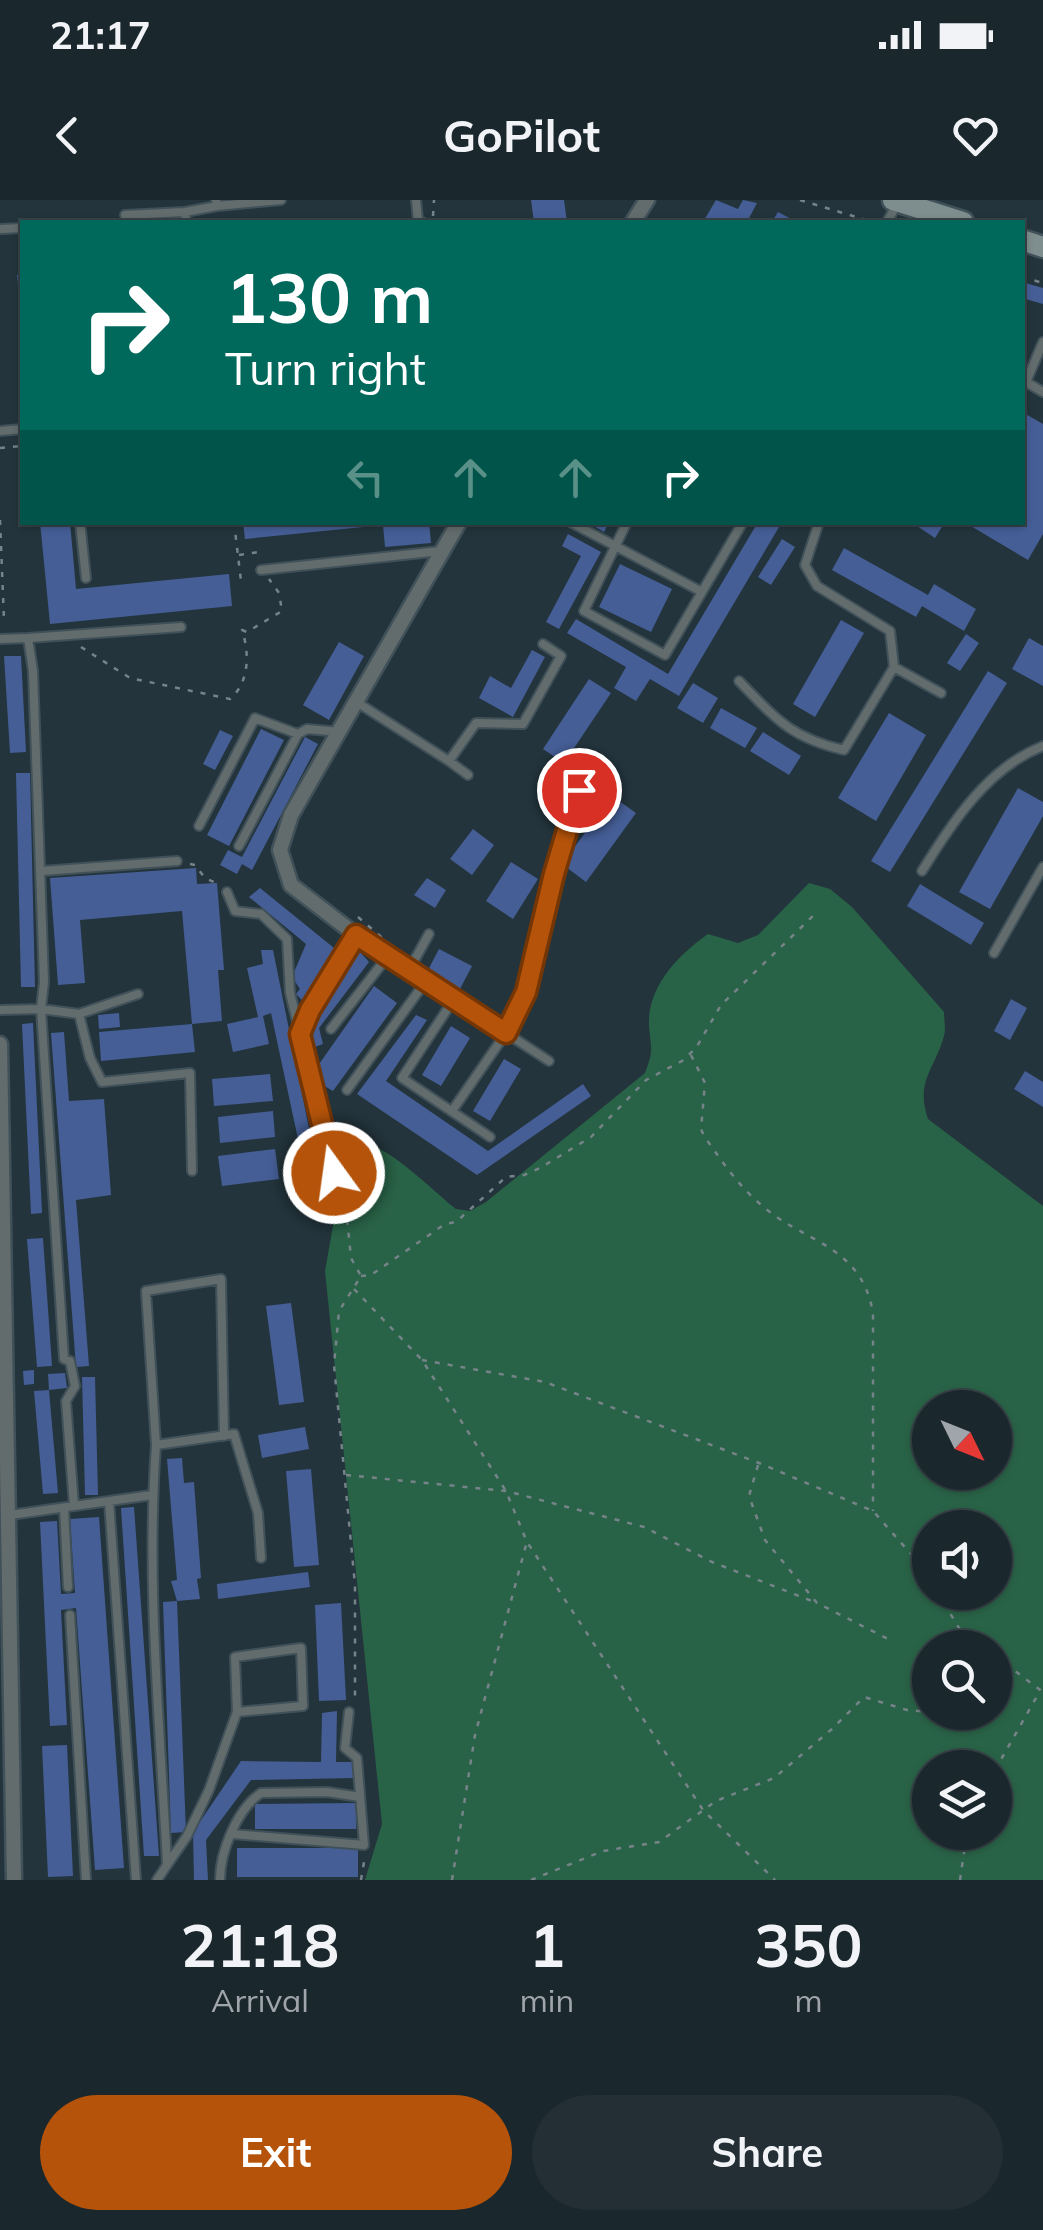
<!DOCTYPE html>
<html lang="en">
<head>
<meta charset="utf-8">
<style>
  :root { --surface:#1a272d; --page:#232f35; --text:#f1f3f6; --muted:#9fa5aa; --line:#384449; --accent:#b45309 }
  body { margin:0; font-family:Mulish,sans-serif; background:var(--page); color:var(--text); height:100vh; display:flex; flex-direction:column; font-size:38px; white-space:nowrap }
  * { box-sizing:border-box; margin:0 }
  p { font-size:32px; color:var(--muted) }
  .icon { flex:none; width:55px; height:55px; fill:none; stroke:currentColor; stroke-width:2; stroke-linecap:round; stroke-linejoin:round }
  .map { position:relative; height:1680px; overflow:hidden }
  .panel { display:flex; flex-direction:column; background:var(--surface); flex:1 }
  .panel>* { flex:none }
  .top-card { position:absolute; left:20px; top:20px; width:1005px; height:305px; border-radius:0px; box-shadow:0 2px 8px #0004,0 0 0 2px var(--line); background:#00695c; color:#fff; overflow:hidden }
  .needle { width:65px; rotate:133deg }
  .fabs { position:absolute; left:912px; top:1190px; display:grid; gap:20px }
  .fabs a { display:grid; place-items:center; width:100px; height:100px; border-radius:50%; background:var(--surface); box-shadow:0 2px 8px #0004,0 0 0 2px var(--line); font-size:50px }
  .pin { position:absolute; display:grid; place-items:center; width:85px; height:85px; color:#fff; margin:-42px; border:5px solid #fff; border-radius:50%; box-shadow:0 2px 10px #0007 }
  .me { position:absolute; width:110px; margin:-55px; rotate:346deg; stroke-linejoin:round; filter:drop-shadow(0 0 8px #0008) }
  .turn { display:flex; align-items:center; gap:35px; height:210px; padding:0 40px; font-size:45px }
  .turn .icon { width:130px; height:130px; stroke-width:2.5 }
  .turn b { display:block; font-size:70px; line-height:85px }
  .lanes { display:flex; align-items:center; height:95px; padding:0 40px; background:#0003; justify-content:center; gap:50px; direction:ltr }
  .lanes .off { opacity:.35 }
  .eta { display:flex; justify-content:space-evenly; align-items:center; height:170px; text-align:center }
  .eta b { font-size:60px; font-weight:700; line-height:70px }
  .action { display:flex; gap:20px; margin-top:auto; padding:20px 40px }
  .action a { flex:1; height:115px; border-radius:60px; background:var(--accent); color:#fff; font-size:40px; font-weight:700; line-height:115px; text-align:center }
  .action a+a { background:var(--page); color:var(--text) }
  .status { display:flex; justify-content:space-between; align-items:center; height:70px; padding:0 50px; background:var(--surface); direction:ltr }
  .status svg { height:28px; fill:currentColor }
  header { display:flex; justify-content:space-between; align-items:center; height:130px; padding:0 40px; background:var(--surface); font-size:45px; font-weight:700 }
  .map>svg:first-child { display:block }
  .green { fill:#296347; fill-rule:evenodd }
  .building { fill:#455e96 }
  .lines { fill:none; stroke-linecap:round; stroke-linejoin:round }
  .lane-casing { stroke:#415159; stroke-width:12 }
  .street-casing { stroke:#415159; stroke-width:19 }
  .secondary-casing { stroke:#415159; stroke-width:25 }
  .path { stroke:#76848a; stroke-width:2.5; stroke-dasharray:5 8; stroke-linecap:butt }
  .lane { stroke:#636c6c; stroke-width:8 }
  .street { stroke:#636c6c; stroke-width:14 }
  .secondary { stroke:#7e8d8d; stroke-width:20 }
  .route-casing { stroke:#753606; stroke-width:25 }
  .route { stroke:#b45309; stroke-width:18 }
</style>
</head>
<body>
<div class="status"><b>21:17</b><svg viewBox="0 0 49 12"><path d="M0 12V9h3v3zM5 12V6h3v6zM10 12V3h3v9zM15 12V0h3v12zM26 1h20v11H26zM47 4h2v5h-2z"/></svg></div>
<header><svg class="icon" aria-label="back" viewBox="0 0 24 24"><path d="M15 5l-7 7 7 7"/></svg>GoPilot<svg class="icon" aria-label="heart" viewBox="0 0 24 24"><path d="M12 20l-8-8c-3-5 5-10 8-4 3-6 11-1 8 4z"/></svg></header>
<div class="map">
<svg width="1043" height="1680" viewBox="0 0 1043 1680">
  <rect width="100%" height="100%" fill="#23343c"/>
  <path class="green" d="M 809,683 L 830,689 L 852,707 L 944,812 C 944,819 946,829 944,836 C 935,869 915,881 928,919 L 1043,1006 L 1043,1680 L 365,1680 L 382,1624 L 325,1071 L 348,941 C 377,933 433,991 456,1009 L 470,1011 L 486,1002 L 645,873 C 654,849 651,850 649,826 C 647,787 678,755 708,734 L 738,743 L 758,735 ZM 930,1208 L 995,1208 L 995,1272 L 930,1272 ZM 930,1328 L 995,1328 L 995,1392 L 930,1392 ZM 930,1448 L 995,1448 L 995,1512 L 930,1512 ZM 930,1568 L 995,1568 L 995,1632 L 930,1632 Z"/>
  <path class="building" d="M 531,0 L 564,0 L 567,22 L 534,22 Z
    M 716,0 L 738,9 L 743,0 L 757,3 L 747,22 L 703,22 Z
    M 778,12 L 797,22 L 772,22 Z
    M 17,75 L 22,75 L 22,102 L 20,102 Z
    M 1022,82 L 1043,88 L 1043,104 L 1022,98 Z
    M 1022,212 L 1043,224 L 1043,334 L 1028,360 L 964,322 L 1022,322 Z
    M 40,322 L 70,322 L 76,389 L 229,374 L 232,406 L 50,424 Z
    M 243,322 L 429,322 L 431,343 L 385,347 L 383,325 L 245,339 Z
    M 587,322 L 609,322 L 604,332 Z
    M 758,322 L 782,322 L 679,496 L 650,479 L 636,501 L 614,488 L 626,467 L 567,433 L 576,419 L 668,474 Z
    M 911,322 L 945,322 L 935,338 Z
    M 568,334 L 601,352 L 559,429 L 546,422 L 581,356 L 562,346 Z
    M 782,339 L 795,347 L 771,385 L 758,377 Z
    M 844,348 L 928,395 L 934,384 L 976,409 L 964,431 L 922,406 L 916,417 L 832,370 Z
    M 620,364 L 672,389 L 651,432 L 599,407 Z
    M 841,420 L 864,433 L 815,517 L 793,504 Z
    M 966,434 L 979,443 L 960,471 L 947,463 Z
    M 1029,438 L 1043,446 L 1043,486 L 1012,469 Z
    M 339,442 L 364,456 L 329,520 L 303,505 Z
    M 532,450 L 545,457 L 513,517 L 479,498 L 490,476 L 511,488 Z
    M 4,456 L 21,456 L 26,552 L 10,553 Z
    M 988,471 L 1007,483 L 890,672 L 871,661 Z
    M 589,479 L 611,493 L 564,563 L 543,549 Z
    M 693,483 L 718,498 L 703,523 L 677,508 Z
    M 721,508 L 757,528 L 745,548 L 710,528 Z
    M 889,513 L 926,535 L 876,621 L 838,598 Z
    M 261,529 L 284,540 L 229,646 L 207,635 Z
    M 220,530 L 233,536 L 215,570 L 203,564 Z
    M 763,532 L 801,556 L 789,575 L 750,551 Z
    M 305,537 L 318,544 L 252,670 L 242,664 L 237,674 L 220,665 L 228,650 L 242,657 Z
    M 16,573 L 30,573 L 35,787 L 21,787 Z
    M 1018,588 L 1043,602 L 1043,616 L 990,709 L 959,692 Z
    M 612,596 L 636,613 L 586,682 L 562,664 Z
    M 473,629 L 494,645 L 472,675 L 450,659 Z
    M 511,662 L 538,679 L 513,719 L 486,701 Z
    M 196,668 L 197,684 L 217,683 L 224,770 L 218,770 L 222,821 L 192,824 L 182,711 L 80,720 L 85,783 L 58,785 L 50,678 Z
    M 427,678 L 446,690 L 435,708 L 414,695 Z
    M 920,684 L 984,723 L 971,745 L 907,706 Z
    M 260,688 L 334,748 L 307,805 L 296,794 L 300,789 L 292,777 L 306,744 L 249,697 Z
    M 439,749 L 472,766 L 460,789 L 427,772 Z
    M 261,750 L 273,750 L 319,978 L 307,981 L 271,813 L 263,816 L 269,844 L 233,852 L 227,824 L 258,817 L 247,768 L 263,764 Z
    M 360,752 L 369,762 L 319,828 L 323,844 L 312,848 L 308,827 Z
    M 374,786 L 397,803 L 333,891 L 314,880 L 322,871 L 317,867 Z
    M 1011,799 L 1027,808 L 1010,840 L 994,831 Z
    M 119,813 L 120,827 L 99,829 L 98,815 Z
    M 416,815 L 427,820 L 386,881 L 488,951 L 583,884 L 591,896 L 477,975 L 357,894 Z
    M 33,823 L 42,1013 L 31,1014 L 22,824 Z
    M 192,824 L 195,852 L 101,861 L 99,832 Z
    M 451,826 L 470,838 L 441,886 L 422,875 Z
    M 64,832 L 69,901 L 104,899 L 111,995 L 76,1000 L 89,1166 L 76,1167 L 51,833 Z
    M 504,859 L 521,869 L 490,921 L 473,911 Z
    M 1025,871 L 1043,882 L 1043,907 L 1014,889 Z
    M 270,874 L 273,901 L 214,906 L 212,879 Z
    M 273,911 L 275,937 L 220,943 L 218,917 Z
    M 275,949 L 279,979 L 222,986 L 218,956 Z
    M 43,1038 L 52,1166 L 37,1167 L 27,1039 Z
    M 291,1103 L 304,1202 L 279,1205 L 266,1106 Z
    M 34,1170 L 34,1184 L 24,1185 L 23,1171 Z
    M 65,1173 L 67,1188 L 49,1190 L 48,1174 Z
    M 82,1177 L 95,1177 L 98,1295 L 85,1295 Z
    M 49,1190 L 58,1293 L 43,1294 L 34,1191 Z
    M 305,1227 L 309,1249 L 262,1258 L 258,1235 Z
    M 182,1258 L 184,1283 L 194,1282 L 201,1378 L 197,1379 L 200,1399 L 177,1401 L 171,1381 L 177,1380 L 167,1259 Z
    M 311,1269 L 319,1365 L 294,1367 L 286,1271 Z
    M 134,1307 L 159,1656 L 144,1656 L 121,1308 Z
    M 99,1317 L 124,1668 L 95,1670 L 76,1408 L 61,1410 L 67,1525 L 50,1526 L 40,1322 L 57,1321 L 61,1394 L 75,1393 L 70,1319 Z
    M 308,1372 L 310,1387 L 218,1399 L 217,1384 Z
    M 177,1401 L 186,1632 L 171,1633 L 163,1402 Z
    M 341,1403 L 346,1500 L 319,1501 L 315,1405 Z
    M 337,1511 L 336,1562 L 355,1562 L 355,1578 L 251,1580 L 206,1640 L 208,1680 L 194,1680 L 193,1632 L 241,1561 L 321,1562 L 322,1513 Z
    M 67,1545 L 73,1676 L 48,1677 L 42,1546 Z
    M 356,1603 L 356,1629 L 255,1629 L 255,1604 Z
    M 237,1648 L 358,1648 L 358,1677 L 237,1677 Z"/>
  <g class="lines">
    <defs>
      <path id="lane" d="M 416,0 L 418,20 L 422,22
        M 217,6 L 281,0
        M 125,15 L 185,12
        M 186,22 L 185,12 L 217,6 L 216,0
        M 887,22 L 896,6
        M 0,29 L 22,28
        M 1043,142 L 1026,182 L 1043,192
        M 0,231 L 22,229
        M 80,322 L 86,378
        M 570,322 L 702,392
        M 627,322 L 584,411 L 665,455 L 743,322
        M 261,370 L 441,351
        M 28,438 L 181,427
        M 0,439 L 28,438 L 33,471 L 44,782 L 41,809 L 64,1159 L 70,1161 L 75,1186 L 66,1201 L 74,1306
        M 894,467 L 941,493
        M 739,481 C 776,519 791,538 844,550 L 894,467 L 890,431 L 817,386 L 805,365 L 819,322
        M 358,503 L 449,561 L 476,523 L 523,524 L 561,456 L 543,444
        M 449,561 L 468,575
        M 199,626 L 255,518 L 298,534 L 307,529 L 340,532
        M 239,646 L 298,534
        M 42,671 L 177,661
        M 922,671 C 953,622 987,568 1043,546
        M 227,692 L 235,711 L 261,714 L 287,739 L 290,793 L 334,973
        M 994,753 L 1043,667
        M 409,770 L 429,734
        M 454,799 L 402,878 L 490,937
        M 0,810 L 41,809 L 79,814 L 138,794
        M 79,814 L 90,858 L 102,882 L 190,873 L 192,971
        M 331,829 L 388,756
        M 300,834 L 310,809 L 356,735 L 549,861
        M 347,890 L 426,781
        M 452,911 L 506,833 L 527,792 L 554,674 L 579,590
        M 156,1245 L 146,1091 L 221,1079 L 224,1236
        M 109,1301 L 136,1680
        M 64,1308 L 68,1387
        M 10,1315 L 152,1295
        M 70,1415 L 86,1680
        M 233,1634 L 364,1645 L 357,1558 L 345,1548 L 349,1512
        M 167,1665 L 187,1636 L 209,1590 L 237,1512 L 235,1457 L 301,1448 L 303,1506 L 237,1512
        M 157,1680 L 167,1665 C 160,1525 146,1384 156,1245 L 234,1234 L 258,1313 L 261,1358
        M 220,1680 C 220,1652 237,1609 261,1593 L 327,1592 L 360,1597"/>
      <path id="street" d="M 633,22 L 647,0
        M 356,735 L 291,685 L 280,650 L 291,615 L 459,322
        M 0,844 L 14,1680"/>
      <path id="secondary" d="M 893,0 L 963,22
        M 1022,40 L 1043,47"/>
    </defs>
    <use href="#lane" class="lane-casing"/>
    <use href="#street" class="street-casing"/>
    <use href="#secondary" class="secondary-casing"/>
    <path class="path" d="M 800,0 L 873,22
      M 433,16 L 434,0
      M 1022,77 L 1043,83
      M 0,248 L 22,246
      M 0,320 L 4,420
      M 234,322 L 241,381
      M 239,355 L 259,352
      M 81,447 L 130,478 L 230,499 C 249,483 250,454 242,430 L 247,432 L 282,411 L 279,393 L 269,379
      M 190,664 L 195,665 L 205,678 L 218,684
      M 358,717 L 392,746
      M 691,855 L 705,883 L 701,929 L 704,936 C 721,960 737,984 759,1003 C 802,1043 861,1043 873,1113 L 873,1311
      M 340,982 L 344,989 L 351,1058 L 361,1076 L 339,1111 L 334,1165 L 355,1385 L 355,1502
      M 361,1076 L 371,1075 L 445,1024 L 456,1022 L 506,977 L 524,975 L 540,968 L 591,937 L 646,880 L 682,861 L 696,848 L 721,805 L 816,713
      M 354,1089 L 422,1160 L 506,1291 L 527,1342 L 703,1610 L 775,1680
      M 422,1160 L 545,1182 L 759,1263 L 873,1311 L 918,1362 L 930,1381
      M 758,1265 L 749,1296 L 765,1340 L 817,1403 L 894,1442
      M 346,1275 L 506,1291 L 644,1327 L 712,1362 L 817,1403
      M 937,1392 L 959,1428 L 984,1448
      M 959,1429 L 966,1448
      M 995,1456 L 1043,1492
      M 932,1512 L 938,1512
      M 995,1570 L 1040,1491
      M 361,1680 L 365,1656
      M 452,1680 L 475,1535 L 526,1345
      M 531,1680 L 603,1651 L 659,1642 L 716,1601 L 774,1578 L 832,1529 L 864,1497 L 907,1510 L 930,1512
      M 960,1680 L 967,1632"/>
    <use href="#lane" class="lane"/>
    <use href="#street" class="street"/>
    <use href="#secondary" class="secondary"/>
  </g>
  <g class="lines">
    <defs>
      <path id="route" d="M 334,973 L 300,834 L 310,810 L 356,735 L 506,833 L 526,792 L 554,674 L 579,590"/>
    </defs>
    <use href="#route" class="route-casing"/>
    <use href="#route" class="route"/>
  </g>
</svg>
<div class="fabs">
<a><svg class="needle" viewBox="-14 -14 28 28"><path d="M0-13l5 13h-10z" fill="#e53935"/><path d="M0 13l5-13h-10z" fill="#9fa5aa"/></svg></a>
<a><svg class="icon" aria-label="sound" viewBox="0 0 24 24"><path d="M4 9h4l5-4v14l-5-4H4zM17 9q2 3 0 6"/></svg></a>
<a><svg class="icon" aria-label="search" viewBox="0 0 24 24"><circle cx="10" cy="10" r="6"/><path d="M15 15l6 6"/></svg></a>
<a><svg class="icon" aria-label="layers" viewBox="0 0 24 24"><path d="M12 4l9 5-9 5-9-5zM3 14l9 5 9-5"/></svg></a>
</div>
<div class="pin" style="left:579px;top:590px;background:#d93025"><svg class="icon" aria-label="arrive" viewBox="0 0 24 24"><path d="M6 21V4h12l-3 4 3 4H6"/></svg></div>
<svg class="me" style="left:334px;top:973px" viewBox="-20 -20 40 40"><circle r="17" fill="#b45309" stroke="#fff" stroke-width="3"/><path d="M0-11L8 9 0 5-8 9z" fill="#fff"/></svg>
<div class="top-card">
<div class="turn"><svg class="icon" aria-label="right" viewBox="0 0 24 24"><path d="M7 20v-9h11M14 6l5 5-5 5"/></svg><div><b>130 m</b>Turn right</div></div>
<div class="lanes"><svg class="icon off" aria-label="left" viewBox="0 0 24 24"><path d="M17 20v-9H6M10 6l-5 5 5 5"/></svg><svg class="icon off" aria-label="ahead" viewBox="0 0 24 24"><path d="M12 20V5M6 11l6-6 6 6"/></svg><svg class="icon off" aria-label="ahead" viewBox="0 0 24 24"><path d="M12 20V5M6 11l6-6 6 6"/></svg><svg class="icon" aria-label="right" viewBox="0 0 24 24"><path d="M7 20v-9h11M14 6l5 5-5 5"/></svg></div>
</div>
</div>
<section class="panel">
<div class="eta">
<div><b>21:18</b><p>Arrival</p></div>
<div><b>1</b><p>min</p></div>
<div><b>350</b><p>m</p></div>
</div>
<div class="action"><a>Exit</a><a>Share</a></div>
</section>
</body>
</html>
